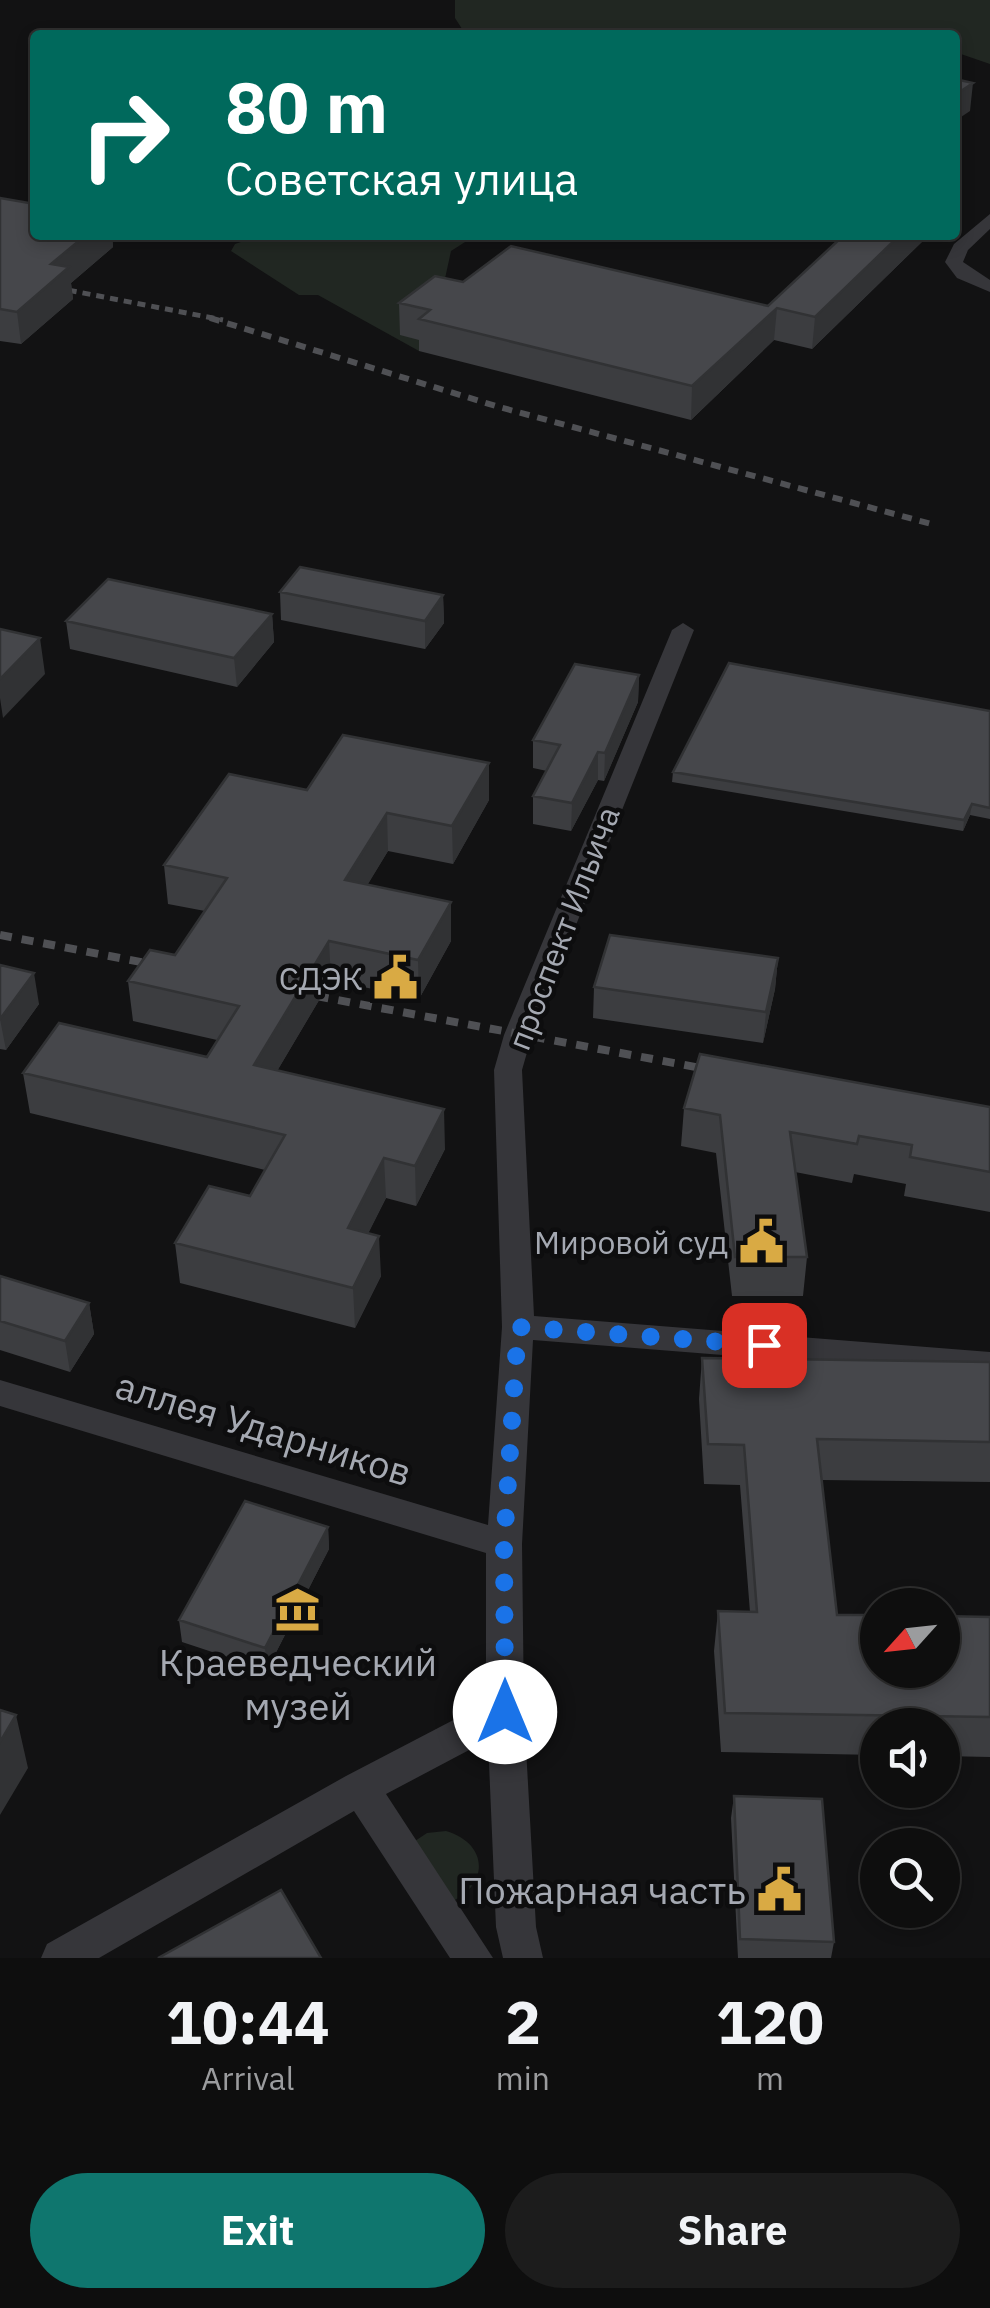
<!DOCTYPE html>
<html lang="en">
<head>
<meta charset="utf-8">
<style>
  :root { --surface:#0e0e0e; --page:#1c1c1c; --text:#f1f3f6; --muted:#9b9c9e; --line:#2e2e2e; --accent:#0f766e }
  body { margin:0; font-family:"IBM Plex Sans",sans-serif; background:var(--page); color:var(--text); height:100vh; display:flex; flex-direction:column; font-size:38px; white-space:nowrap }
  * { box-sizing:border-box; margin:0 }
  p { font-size:32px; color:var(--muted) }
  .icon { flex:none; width:55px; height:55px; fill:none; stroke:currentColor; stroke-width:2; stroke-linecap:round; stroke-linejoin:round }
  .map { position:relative; height:1958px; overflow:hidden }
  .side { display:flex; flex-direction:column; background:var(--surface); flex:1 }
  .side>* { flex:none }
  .banner { position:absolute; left:30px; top:30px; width:930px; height:210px; border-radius:10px; box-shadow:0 5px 15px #0003,0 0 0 2px var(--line); background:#00695c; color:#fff; overflow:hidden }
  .needle { width:65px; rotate:243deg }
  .controls { position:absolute; left:860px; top:1588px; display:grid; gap:20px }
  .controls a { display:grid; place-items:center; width:100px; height:100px; border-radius:50%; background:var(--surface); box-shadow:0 5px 15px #0003,0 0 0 2px var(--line); font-size:50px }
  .pin { position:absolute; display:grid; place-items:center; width:85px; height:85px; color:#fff; margin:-42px; border-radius:20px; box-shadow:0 5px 15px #0006 }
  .me { position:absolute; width:110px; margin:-55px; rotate:0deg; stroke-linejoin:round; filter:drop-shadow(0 0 8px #0008) }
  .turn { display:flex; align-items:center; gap:35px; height:210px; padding:0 30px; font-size:45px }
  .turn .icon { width:130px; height:130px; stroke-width:2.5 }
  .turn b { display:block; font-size:70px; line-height:85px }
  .eta { display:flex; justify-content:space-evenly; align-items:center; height:170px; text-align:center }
  .eta b { font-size:60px; font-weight:700; line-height:70px }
  .action { display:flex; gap:20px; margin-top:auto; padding:20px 30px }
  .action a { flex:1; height:115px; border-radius:60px; background:var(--accent); color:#fff; font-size:40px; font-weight:700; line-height:115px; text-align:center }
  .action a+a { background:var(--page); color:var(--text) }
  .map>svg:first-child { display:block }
  .green { fill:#212722 }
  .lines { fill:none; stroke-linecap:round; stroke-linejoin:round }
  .minor { fill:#36363a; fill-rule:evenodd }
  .rail-far2 { stroke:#4f5054; stroke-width:5; stroke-dasharray:8 6; stroke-linecap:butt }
  .rail-far1 { stroke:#4f5054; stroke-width:6; stroke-dasharray:10 8; stroke-linecap:butt }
  .rail { stroke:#4f5054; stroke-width:8; stroke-dasharray:12 10; stroke-linecap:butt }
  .wall { fill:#3c3d40 }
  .shaded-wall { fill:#313234 }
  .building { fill:#46474b; stroke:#313234; stroke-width:2.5 }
  .route { stroke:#1a73e8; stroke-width:18; stroke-dasharray:0 32.4 }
  .labels { text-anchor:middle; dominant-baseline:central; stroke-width:9; stroke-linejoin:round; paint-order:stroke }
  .street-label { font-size:32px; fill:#a5a9b2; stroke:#0d0d0e }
  .poi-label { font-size:32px; fill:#a5a9b2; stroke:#0d0d0e; text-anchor:end }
  .near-street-label { font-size:38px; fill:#a5a9b2; stroke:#0d0d0e }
  .near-poi-label { font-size:38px; fill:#a5a9b2; stroke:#0d0d0e }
</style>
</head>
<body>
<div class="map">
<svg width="990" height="1958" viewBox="0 0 990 1958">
  <rect width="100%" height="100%" fill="#121213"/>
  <path class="green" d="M 455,0 L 990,0 L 990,64 L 955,52 L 955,35 L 466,35 L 455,18 Z
    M 262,235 L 476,235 L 451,251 L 431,343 L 419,351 L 318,295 L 299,295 L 231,251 L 235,244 Z
    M 446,1831 C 490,1844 489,1887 448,1903 L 412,1843 L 427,1833 Z"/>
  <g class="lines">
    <path class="minor" d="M 990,214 L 990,229 L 968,250 L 963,262 L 990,280 L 990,292 L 957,278 L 945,262 L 954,244 Z
      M 683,623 L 694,630 L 532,1035 L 522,1070 L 534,1316 L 990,1352 L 990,1376 L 533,1340 L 522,1544 L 524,1712 L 536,1927 L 543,1958 L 503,1958 L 496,1927 L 488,1740 L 386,1794 L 493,1958 L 450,1958 L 354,1811 L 99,1958 L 41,1958 L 47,1944 L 346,1776 L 486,1703 L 486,1553 L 0,1406 L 0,1380 L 488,1525 L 502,1327 L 494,1070 L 504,1035 L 672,630 Z"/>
    <path class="rail-far2" d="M 0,277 L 223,320"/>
    <path class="rail-far1" d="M 210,318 L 499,407 L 935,525"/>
    <path class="rail" d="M 0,935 L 167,967
      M 295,992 L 722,1072"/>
  </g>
  <path class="wall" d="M 0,198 L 35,235 L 112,235 L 113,247 L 71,283 L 73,299 L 21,344 L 0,341 Z
    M 844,235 L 929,235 L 812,349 L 774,340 L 691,420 L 419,351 L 419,340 L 400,335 L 399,303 L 463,282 L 768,306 Z
    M 280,592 L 443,595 L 444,623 L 425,649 L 281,620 Z
    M 272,614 L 274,642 L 237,687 L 70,649 L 66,621 Z
    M 639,675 L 638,702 L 604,781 L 598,780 L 571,831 L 533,824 L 533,796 L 547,771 L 533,768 L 533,740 Z
    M 990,711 L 990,819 L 970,815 L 963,831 L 672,782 L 673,772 Z
    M 307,790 L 489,800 L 453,864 L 388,851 L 367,885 L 451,902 L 451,941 L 419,999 L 331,980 L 277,1071 L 445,1149 L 416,1206 L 386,1198 L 368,1233 L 381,1276 L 355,1328 L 180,1283 L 175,1243 L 250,1196 L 265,1170 L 30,1113 L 23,1073 L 207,1057 L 217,1040 L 133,1021 L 128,981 L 175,955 L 205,911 L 168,904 L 164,865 Z
    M 778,958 L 775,989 L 763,1043 L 593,1018 L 594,987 Z
    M 0,965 L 39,1004 L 6,1050 L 0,1049 Z
    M 990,1107 L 990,1212 L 904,1196 L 906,1184 L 854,1174 L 852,1183 L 795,1172 L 807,1257 L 803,1296 L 732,1296 L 716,1153 L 681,1146 L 684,1108 Z
    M 0,1276 L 89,1303 L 94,1334 L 70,1372 L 0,1350 Z
    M 702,1358 L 990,1362 L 990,1482 L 822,1480 L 837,1615 L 990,1617 L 990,1757 L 942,1756 L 942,1725 L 878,1725 L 878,1755 L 721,1752 L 714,1651 L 718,1611 L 750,1612 L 740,1485 L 704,1484 L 699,1399 Z
    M 328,1527 L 329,1549 L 267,1670 L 182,1642 L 179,1620 Z
    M 734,1796 L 834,1942 L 831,1958 L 738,1958 L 731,1818 Z"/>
  <path class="shaded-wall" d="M 973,83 L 970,111 L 955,121 L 955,95 Z
    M 86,235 L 112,235 L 113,247 L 71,283 L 73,299 L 21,344 L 17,312 L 51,264 Z
    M 900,235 L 929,235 L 812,349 L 815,317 Z
    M 777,308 L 774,340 L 691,420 L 692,386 Z
    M 443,595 L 444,623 L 425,649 L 425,621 Z
    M 272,614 L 274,642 L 237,687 L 234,658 Z
    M 40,638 L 45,674 L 3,718 L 0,698 L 0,679 Z
    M 639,675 L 638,702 L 604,781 L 605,753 Z
    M 598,752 L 598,780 L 571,831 L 572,803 Z
    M 489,763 L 489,800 L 453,864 L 452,826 Z
    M 972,804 L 970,815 L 963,831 L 964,820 Z
    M 387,813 L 388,851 L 347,919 L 345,880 Z
    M 451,902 L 451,941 L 419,999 L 418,960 Z
    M 329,941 L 331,980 L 257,1105 L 254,1065 Z
    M 778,958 L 775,989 L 763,1043 L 766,1012 Z
    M 34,973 L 39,1004 L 6,1050 L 0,1019 Z
    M 444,1109 L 445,1149 L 416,1206 L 415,1166 Z
    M 384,1158 L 386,1198 L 351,1268 L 348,1228 Z
    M 379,1236 L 381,1276 L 355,1328 L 353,1288 Z
    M 89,1303 L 94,1334 L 70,1372 L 65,1341 Z
    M 328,1527 L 329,1549 L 267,1670 L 265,1648 Z
    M 16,1715 L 28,1768 L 0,1815 L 0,1742 Z"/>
  <path class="building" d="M 955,79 L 973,83 L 955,95 Z
    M 0,198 L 35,204 L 35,235 L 86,235 L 51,264 L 69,267 L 17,312 L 0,309 Z
    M 844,235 L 900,235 L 815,317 L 777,308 L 692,386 L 419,319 L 430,310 L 399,303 L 435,276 L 463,282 L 511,246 L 768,306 Z
    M 300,567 L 443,595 L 425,621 L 280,592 Z
    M 108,579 L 272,614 L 234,658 L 66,621 Z
    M 0,629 L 40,638 L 0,679 Z
    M 729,663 L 990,711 L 990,808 L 972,804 L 964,820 L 673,772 Z
    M 575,664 L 639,675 L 605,753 L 598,752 L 572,803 L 533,796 L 560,745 L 533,740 Z
    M 343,735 L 489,763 L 452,826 L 387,813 L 345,880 L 451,902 L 418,960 L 329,941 L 254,1065 L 444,1109 L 415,1166 L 384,1158 L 348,1228 L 379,1236 L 353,1288 L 175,1243 L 209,1186 L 250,1196 L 285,1135 L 23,1073 L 59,1023 L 207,1057 L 239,1006 L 128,981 L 150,950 L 175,955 L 227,878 L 164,865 L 229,774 L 307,790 Z
    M 610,935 L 778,958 L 766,1012 L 594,987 Z
    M 0,965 L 34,973 L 0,1019 Z
    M 700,1054 L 990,1107 L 990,1172 L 910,1157 L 912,1145 L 859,1136 L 857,1144 L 790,1132 L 807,1257 L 735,1257 L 720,1115 L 684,1108 Z
    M 0,1276 L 89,1303 L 65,1341 L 0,1321 Z
    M 702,1358 L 990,1362 L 990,1442 L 817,1439 L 837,1615 L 878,1615 L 878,1670 L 942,1670 L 942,1616 L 990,1617 L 990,1717 L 725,1713 L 718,1611 L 757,1612 L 744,1445 L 708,1444 Z
    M 245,1501 L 328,1527 L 265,1648 L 179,1620 Z
    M 0,1710 L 16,1715 L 0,1742 Z
    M 734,1796 L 822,1799 L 834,1942 L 740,1939 Z
    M 281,1890 L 321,1958 L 158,1958 Z"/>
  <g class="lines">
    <path class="route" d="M 505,1712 L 504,1544 L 518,1327 L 764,1345"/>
  </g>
  <defs>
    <symbol id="civic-bare" viewBox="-9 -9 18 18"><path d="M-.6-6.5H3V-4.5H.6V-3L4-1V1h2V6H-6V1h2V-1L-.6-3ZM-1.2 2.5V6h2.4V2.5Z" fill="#d9aa44" stroke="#0d0d0e" stroke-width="2.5" paint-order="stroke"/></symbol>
    <symbol id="museum-bare" viewBox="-9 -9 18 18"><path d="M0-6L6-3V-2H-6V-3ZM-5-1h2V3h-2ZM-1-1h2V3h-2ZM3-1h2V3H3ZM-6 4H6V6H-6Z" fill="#d9aa44" stroke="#0d0d0e" stroke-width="2.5" paint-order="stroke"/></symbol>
  </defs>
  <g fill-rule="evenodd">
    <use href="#civic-bare" x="364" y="946" width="63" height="63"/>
    <use href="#civic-bare" x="730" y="1210" width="63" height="63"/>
    <use href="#museum-bare" x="266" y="1578" width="63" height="63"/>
    <use href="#civic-bare" x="748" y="1858" width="63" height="63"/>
  </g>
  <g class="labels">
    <g class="street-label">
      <text transform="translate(563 928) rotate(-69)">проспект Ильича</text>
    </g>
    <g class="poi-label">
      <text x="363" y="978">СДЭК</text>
      <text x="728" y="1242">Мировой суд</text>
    </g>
    <g class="near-street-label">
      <text transform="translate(264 1428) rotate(17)">аллея Ударников</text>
    </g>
    <g class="near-poi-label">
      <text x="298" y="1661">Краеведческий<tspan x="298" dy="44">музей</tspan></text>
      <text x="746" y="1889" text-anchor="end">Пожарная часть</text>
    </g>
  </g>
</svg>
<div class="controls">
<a><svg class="needle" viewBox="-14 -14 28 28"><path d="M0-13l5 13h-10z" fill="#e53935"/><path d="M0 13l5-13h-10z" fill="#9b9c9e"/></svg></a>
<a><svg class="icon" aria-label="sound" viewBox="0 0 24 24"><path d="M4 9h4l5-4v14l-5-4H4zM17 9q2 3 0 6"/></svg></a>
<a><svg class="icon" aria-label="search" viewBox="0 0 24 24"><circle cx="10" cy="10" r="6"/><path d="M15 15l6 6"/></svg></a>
</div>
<div class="pin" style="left:764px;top:1345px;background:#d93025"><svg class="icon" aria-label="arrive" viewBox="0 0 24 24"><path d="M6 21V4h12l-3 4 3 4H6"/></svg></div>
<svg class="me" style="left:505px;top:1712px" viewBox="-20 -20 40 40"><circle r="19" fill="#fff"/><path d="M0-13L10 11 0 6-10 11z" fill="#1a73e8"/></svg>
<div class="banner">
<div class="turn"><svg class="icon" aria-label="right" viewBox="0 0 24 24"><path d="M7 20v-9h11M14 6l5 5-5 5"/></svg><div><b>80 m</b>Советская улица</div></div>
</div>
</div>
<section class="side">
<div class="eta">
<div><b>10:44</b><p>Arrival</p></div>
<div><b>2</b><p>min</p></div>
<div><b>120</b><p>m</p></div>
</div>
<div class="action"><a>Exit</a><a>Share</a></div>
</section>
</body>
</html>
